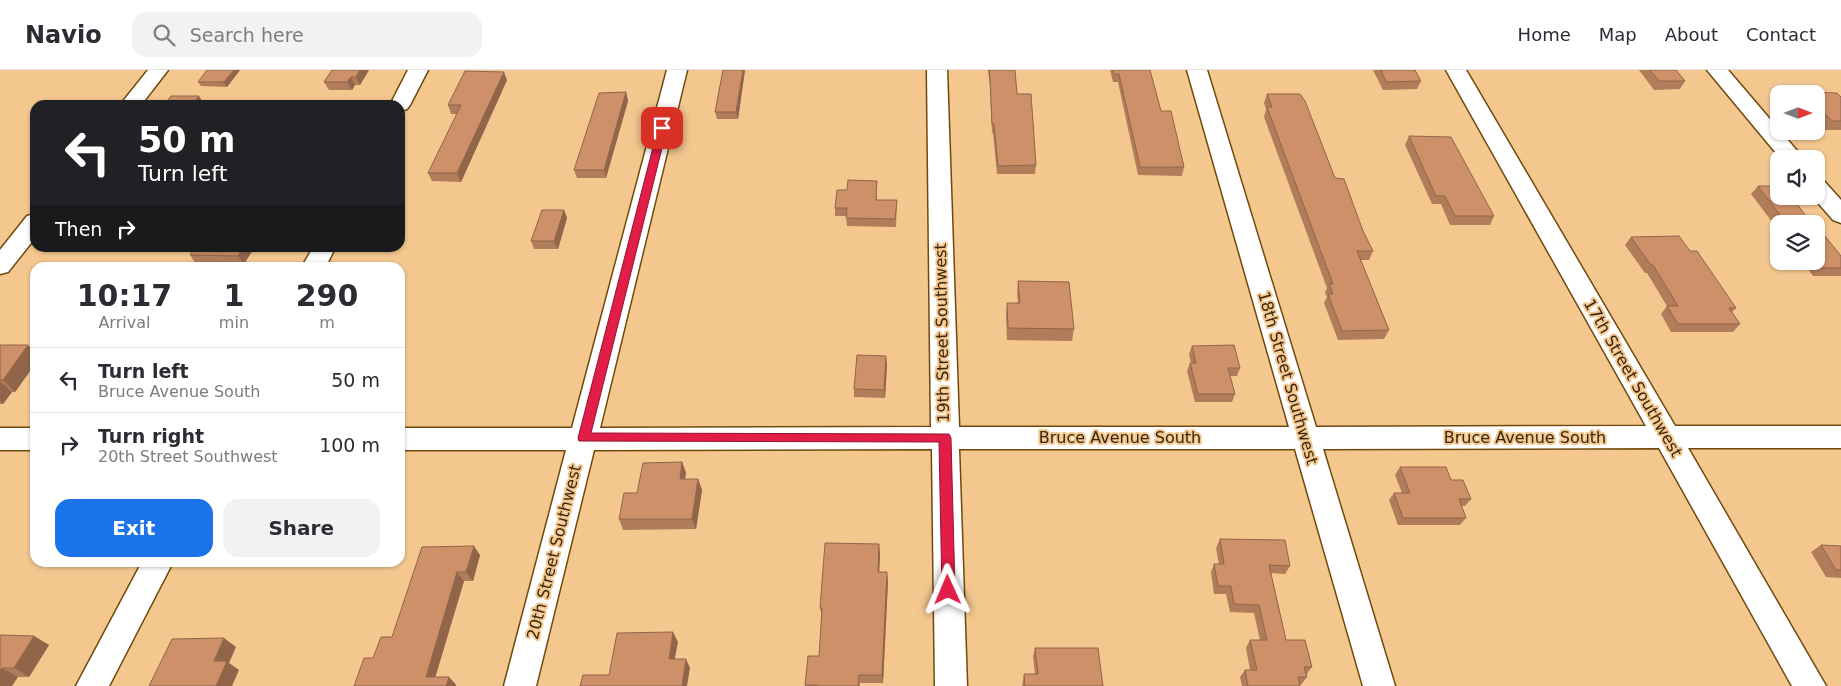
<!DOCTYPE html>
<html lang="en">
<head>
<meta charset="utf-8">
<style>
  :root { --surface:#fff; --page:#f2f2f3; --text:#2b2b33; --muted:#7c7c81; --line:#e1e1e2; --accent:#1a73e8 }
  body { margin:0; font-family:"DejaVu Sans",sans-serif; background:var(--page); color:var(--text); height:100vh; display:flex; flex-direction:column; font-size:19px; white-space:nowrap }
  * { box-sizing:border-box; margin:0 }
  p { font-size:16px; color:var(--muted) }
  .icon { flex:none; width:28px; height:28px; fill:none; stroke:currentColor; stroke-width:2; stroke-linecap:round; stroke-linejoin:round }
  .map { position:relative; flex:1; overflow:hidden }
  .drawer { position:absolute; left:30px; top:192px; width:375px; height:305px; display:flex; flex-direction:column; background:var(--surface); border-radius:15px; box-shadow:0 1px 4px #0004 }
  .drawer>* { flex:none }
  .hud { position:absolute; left:30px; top:30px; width:375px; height:152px; border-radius:15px; box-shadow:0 1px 4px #0004; background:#202124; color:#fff; overflow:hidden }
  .needle { width:32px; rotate:90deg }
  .controls { position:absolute; left:1770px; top:15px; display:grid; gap:10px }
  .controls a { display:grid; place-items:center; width:55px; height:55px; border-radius:10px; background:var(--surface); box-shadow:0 1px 4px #0004; font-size:25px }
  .pin { position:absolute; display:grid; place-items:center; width:42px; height:42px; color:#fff; margin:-21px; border-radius:10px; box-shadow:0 2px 8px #0006 }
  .me { position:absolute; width:55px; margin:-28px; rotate:359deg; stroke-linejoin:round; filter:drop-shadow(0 0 4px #0008) }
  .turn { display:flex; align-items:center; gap:18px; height:105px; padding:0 25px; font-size:22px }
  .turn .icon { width:65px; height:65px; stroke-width:2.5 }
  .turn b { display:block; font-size:35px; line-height:42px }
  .then { display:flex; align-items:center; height:48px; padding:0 25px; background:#0003; gap:10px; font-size:19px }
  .eta { display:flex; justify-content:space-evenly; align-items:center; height:85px; text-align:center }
  .eta b { font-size:30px; font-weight:800; line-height:35px }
  .action { display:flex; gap:10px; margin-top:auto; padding:10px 25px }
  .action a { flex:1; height:58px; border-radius:15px; background:var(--accent); color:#fff; font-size:20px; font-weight:800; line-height:58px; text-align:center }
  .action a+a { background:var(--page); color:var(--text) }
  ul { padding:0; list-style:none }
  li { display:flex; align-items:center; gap:15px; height:65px; padding:0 25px; border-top:1px solid var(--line) }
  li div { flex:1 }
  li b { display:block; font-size:19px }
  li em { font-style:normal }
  header { display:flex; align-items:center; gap:30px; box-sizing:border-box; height:70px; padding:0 25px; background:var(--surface); border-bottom:1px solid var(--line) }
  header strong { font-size:24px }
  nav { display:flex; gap:28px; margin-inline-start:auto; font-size:18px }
  .search { width:350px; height:45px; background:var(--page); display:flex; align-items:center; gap:12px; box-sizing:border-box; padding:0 18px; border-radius:15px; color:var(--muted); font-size:19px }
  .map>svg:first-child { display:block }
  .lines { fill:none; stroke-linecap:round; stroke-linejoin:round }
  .street-casing { stroke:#704a0d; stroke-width:3 }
  .street { fill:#fff; fill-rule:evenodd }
  .wall { fill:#b17c5a }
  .shaded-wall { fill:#90654a }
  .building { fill:#ce9069; stroke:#90654a }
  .route { fill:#e11d48; stroke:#92132f }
  .labels { text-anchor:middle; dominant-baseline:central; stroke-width:4; stroke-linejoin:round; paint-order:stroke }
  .street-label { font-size:16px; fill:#382710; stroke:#f4c78f }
</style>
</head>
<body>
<header>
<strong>Navio</strong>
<div class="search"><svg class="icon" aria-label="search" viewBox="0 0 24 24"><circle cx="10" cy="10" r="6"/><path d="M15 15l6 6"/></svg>Search here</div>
<nav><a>Home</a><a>Map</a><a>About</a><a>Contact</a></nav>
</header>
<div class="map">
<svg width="1841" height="616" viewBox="0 0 1841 616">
  <rect width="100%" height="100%" fill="#f4c78f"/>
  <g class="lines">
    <defs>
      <path id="street" d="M 148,0 L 168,0 L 141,35 L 120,35 Z
        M 408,0 L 428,0 L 410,35 L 407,39 L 400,41 L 400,35 L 390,35 Z
        M 667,0 L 687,0 L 600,358 L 931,357 L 927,0 L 947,0 L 959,357 L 1289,357 L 1187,0 L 1207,0 L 1316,357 L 1646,356 L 1446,0 L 1466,0 L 1675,356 L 1841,356 L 1841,378 L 1688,378 L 1826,616 L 1792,616 L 1659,378 L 1323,379 L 1395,616 L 1363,616 L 1295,379 L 959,379 L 967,616 L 935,616 L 932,379 L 594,380 L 536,616 L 504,616 L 566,380 L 400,380 L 400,358 L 572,358 Z
        M 1707,0 L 1728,0 L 1804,89 L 1781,89 Z
        M 1816,109 L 1824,111 L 1841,130 L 1841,153 L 1833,150 L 1812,126 L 1816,126 Z
        M 35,144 L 35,168 L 8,202 L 0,204 L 0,180 L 27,146 Z
        M 313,178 L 335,178 L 325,198 L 301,198 Z
        M 0,358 L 35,358 L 35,380 L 0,380 Z
        M 142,492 L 173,492 L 109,616 L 76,616 Z"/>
    </defs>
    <use href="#street" class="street-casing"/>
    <use href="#street" class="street"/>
  </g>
  <path class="wall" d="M 240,0 L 227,17 L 201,16 L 198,12 Z
    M 332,0 L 369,0 L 360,15 L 355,15 L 352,20 L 329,20 L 324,12 Z
    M 723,0 L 745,0 L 738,49 L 717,49 L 715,42 Z
    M 988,0 L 1015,0 L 1017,24 L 1036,95 L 1035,104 L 997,104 L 993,63 L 992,63 L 990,17 Z
    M 1110,0 L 1150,0 L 1161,41 L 1184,97 L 1182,106 L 1138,105 L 1118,12 L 1113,12 Z
    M 1373,0 L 1415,0 L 1421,11 L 1417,19 L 1383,20 Z
    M 1639,0 L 1676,0 L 1685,11 L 1680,19 L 1654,20 Z
    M 507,10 L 461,112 L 432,111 L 428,103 L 457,44 L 451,44 L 448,35 Z
    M 626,22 L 628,31 L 606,108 L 577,108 L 574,100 Z
    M 1806,22 L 1841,27 L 1841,60 L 1825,60 L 1816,49 L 1816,24 L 1805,24 Z
    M 1267,24 L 1335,108 L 1373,181 L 1369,190 L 1361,190 L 1389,260 L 1384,269 L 1338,270 L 1324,233 L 1327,227 L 1325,223 L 1327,218 L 1264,47 L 1266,39 L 1264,33 Z
    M 1409,66 L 1494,146 L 1490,155 L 1450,155 L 1441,134 L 1432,134 L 1405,75 Z
    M 877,111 L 877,130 L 897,130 L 896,157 L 847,156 L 846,146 L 835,146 L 835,138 L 847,120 Z
    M 1758,116 L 1812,154 L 1779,154 L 1779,161 L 1751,124 Z
    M 564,140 L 567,148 L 558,179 L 534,179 L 531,171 Z
    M 1821,166 L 1841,186 L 1841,206 L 1813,206 L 1802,191 L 1816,191 Z
    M 1631,167 L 1690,181 L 1736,238 L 1732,242 L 1740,254 L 1733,262 L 1671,262 L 1661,244 L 1667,236 L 1647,203 L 1645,203 L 1625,175 Z
    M 195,178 L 254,178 L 244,194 L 196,194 L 190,185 Z
    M 1018,211 L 1074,259 L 1072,271 L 1007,270 L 1006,245 L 1007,233 L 1018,233 L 1017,223 Z
    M 0,275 L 35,282 L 35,294 L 15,322 L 12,322 L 3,334 L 0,334 Z
    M 1192,276 L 1240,298 L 1237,306 L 1230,306 L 1235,324 L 1232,332 L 1195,332 L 1187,301 L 1190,293 L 1191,293 L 1189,284 Z
    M 887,294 L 885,328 L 854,327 L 854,319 Z
    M 682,392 L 686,403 L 685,409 L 698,409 L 702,420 L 696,459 L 623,460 L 619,449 L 637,423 Z
    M 1400,397 L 1451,410 L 1471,429 L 1465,436 L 1462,436 L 1466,448 L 1460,455 L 1398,455 L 1389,430 L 1394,423 L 1402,423 L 1395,405 Z
    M 1220,469 L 1290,496 L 1285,504 L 1271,503 L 1286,570 L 1312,597 L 1306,605 L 1307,607 L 1301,615 L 1300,615 L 1300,616 L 1242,616 L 1240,607 L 1245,600 L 1250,600 L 1246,578 L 1250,570 L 1260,570 L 1254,543 L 1230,542 L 1226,524 L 1214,524 L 1211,502 L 1214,494 L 1219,494 L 1216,478 Z
    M 1821,475 L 1841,476 L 1841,508 L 1826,507 L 1811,482 Z
    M 422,477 L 480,485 L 473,511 L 464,511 L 435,607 L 449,607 L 456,615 L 456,616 L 354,616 L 373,588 L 392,567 Z
    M 880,483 L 879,502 L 888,511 L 883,613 L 860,613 L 860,616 L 805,616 L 805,615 L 819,586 L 822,547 L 820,538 Z
    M 0,565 L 34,566 L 49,575 L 29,607 L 18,607 L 0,616 Z
    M 1035,578 L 1103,616 L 1022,616 L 1024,604 L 1035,604 L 1033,587 Z"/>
  <path class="shaded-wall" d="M 234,0 L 240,0 L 227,17 L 224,12 Z
    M 360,0 L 369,0 L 360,15 L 356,7 Z
    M 743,0 L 745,0 L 738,49 L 736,42 Z
    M 504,2 L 507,10 L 461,112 L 457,103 Z
    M 351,7 L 355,15 L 352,20 L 347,12 Z
    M 626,22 L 628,31 L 606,108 L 604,100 Z
    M 199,26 L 204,34 L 203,35 L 192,35 Z
    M 564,140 L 567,148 L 558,179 L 554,171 Z
    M 243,178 L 254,178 L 244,194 L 238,186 Z
    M 400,221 L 404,228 L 400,238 Z
    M 28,275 L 35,282 L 35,294 L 15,322 L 3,310 Z
    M 886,286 L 887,294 L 885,328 L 884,320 Z
    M 0,311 L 12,322 L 3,334 L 0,331 Z
    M 682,392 L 686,403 L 683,420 L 680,409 Z
    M 698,409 L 702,420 L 696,459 L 692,449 Z
    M 879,474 L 880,483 L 879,511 L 878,502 Z
    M 474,476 L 480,485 L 473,511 L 466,502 Z
    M 457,502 L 464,511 L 433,615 L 426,607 Z
    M 887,502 L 888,511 L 883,613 L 882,605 Z
    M 673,562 L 678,572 L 673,598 L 669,589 Z
    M 34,566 L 49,575 L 29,607 L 14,598 Z
    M 224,568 L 236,577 L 229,593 L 239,600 L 232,616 L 216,616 L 214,591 Z
    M 686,589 L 690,598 L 687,616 L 682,616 Z
    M 2,598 L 18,607 L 12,616 L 0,616 L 0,602 Z
    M 449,607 L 456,615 L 456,616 L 446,616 Z"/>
  <path class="building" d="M 207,0 L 234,0 L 224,12 L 198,12 Z
    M 332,0 L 360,0 L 356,7 L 351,7 L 347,12 L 324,12 Z
    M 723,0 L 743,0 L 736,42 L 715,42 Z
    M 989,0 L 1015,0 L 1017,24 L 1031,24 L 1036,95 L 998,96 L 994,54 L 992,54 L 990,9 Z
    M 1113,0 L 1150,0 L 1161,41 L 1171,41 L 1184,97 L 1140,97 L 1119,4 L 1114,4 Z
    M 1381,0 L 1415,0 L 1421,11 L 1386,12 Z
    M 1650,0 L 1676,0 L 1685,11 L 1659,11 Z
    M 465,1 L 504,2 L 457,103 L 428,103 L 461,35 L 448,35 Z
    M 626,22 L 604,100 L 574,100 L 599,23 Z
    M 1806,22 L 1837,23 L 1841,27 L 1841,51 L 1832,51 L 1816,34 L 1816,24 L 1807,24 Z
    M 1267,24 L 1300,24 L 1305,31 L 1335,108 L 1344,109 L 1363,161 L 1373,181 L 1357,181 L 1389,260 L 1342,261 L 1328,224 L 1333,224 L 1329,214 L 1333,214 L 1267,37 L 1272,37 Z
    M 171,26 L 199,26 L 192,35 L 164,35 Z
    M 1409,66 L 1451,67 L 1494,146 L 1455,146 L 1445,126 L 1436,126 Z
    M 848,110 L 877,111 L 876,130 L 897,130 L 895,149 L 846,148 L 847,138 L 835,138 L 837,120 L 847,120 Z
    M 1758,116 L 1779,116 L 1779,126 L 1791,126 L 1812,154 L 1787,154 Z
    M 542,140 L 564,140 L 554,171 L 531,171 Z
    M 1816,160 L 1821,166 L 1825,166 L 1841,186 L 1841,198 L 1821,198 L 1816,191 Z
    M 1679,166 L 1690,181 L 1697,181 L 1736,238 L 1729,238 L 1740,254 L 1678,254 L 1667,236 L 1678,236 L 1653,195 L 1651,195 L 1631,167 Z
    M 195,178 L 243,178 L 238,186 L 190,185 Z
    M 1018,211 L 1069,212 L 1074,259 L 1008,258 L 1007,233 L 1020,233 Z
    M 0,275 L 28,275 L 3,310 L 0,310 Z
    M 1234,275 L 1240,298 L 1228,298 L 1235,324 L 1198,324 L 1190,293 L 1196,293 L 1192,276 Z
    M 857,285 L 886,286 L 884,320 L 854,319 Z
    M 682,392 L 680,409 L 698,409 L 692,449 L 619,449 L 624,423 L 637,423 L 643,393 Z
    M 1400,397 L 1446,397 L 1451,410 L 1463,410 L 1471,429 L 1459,429 L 1466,448 L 1403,448 L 1394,423 L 1410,423 Z
    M 1220,469 L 1285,470 L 1290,496 L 1269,495 L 1286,570 L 1305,570 L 1312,597 L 1304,597 L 1307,607 L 1298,607 L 1300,616 L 1248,616 L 1245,600 L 1257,600 L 1250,570 L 1267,570 L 1259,535 L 1234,534 L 1231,516 L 1218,516 L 1214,494 L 1224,494 Z
    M 825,473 L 879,474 L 878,502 L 887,502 L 882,605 L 859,605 L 858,616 L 818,616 L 818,615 L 805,615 L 808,586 L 819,586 L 822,538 L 820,538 Z
    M 1821,475 L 1841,476 L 1841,500 L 1836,500 Z
    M 474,476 L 466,502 L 457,502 L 426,607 L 449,607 L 446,616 L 354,616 L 364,588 L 373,588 L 381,567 L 392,567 L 422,477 Z
    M 673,562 L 669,589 L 686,589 L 682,616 L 580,616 L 583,605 L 609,605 L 617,563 Z
    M 0,565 L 34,566 L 14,598 L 2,598 L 0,602 Z
    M 224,568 L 214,591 L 227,591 L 216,616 L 149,616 L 172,569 Z
    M 1035,578 L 1098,578 L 1103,616 L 1025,616 L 1024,604 L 1038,604 Z"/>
  <path class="route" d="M 662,55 L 667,58 L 591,363 L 949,364 L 951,368 L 955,520 L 953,525 L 948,527 L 944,525 L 942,520 L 939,372 L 579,371 L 578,368 L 658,58 Z"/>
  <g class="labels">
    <g class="street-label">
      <text transform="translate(942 263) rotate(-91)">19th Street Southwest</text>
      <text transform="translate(1288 308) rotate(74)">18th Street Southwest</text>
      <text transform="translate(1633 308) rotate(60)">17th Street Southwest</text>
      <text x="1120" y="367">Bruce Avenue South</text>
      <text x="1525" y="367">Bruce Avenue South</text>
      <text transform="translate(554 482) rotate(-76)">20th Street Southwest</text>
    </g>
  </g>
</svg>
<div class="controls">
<a><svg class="needle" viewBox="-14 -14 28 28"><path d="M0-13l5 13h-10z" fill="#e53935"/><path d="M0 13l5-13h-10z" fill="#7c7c81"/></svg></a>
<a><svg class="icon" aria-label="sound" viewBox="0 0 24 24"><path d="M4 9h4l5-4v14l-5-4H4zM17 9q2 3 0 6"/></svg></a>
<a><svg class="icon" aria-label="layers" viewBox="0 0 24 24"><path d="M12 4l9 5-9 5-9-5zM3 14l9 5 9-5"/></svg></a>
</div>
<div class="pin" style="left:662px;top:58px;background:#d93025"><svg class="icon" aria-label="arrive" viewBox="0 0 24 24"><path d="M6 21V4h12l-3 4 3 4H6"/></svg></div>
<svg class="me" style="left:948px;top:520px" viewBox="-20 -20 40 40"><path d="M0-17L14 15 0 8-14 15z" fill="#e11d48" stroke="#fff" stroke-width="4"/></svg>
<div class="hud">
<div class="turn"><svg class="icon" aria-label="left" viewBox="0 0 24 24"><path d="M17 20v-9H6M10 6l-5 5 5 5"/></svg><div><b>50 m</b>Turn left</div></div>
<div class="then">Then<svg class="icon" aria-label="right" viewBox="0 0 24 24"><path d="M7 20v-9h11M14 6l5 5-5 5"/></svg></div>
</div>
<section class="drawer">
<div class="eta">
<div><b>10:17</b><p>Arrival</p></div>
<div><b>1</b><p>min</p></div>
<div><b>290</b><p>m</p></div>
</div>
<ul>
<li><svg class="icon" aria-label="left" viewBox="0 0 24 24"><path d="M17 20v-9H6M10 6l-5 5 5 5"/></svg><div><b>Turn left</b><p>Bruce Avenue South</p></div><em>50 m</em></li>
<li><svg class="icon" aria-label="right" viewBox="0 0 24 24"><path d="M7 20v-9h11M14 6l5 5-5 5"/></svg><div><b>Turn right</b><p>20th Street Southwest</p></div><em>100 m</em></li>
</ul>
<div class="action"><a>Exit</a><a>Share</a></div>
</section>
</div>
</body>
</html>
